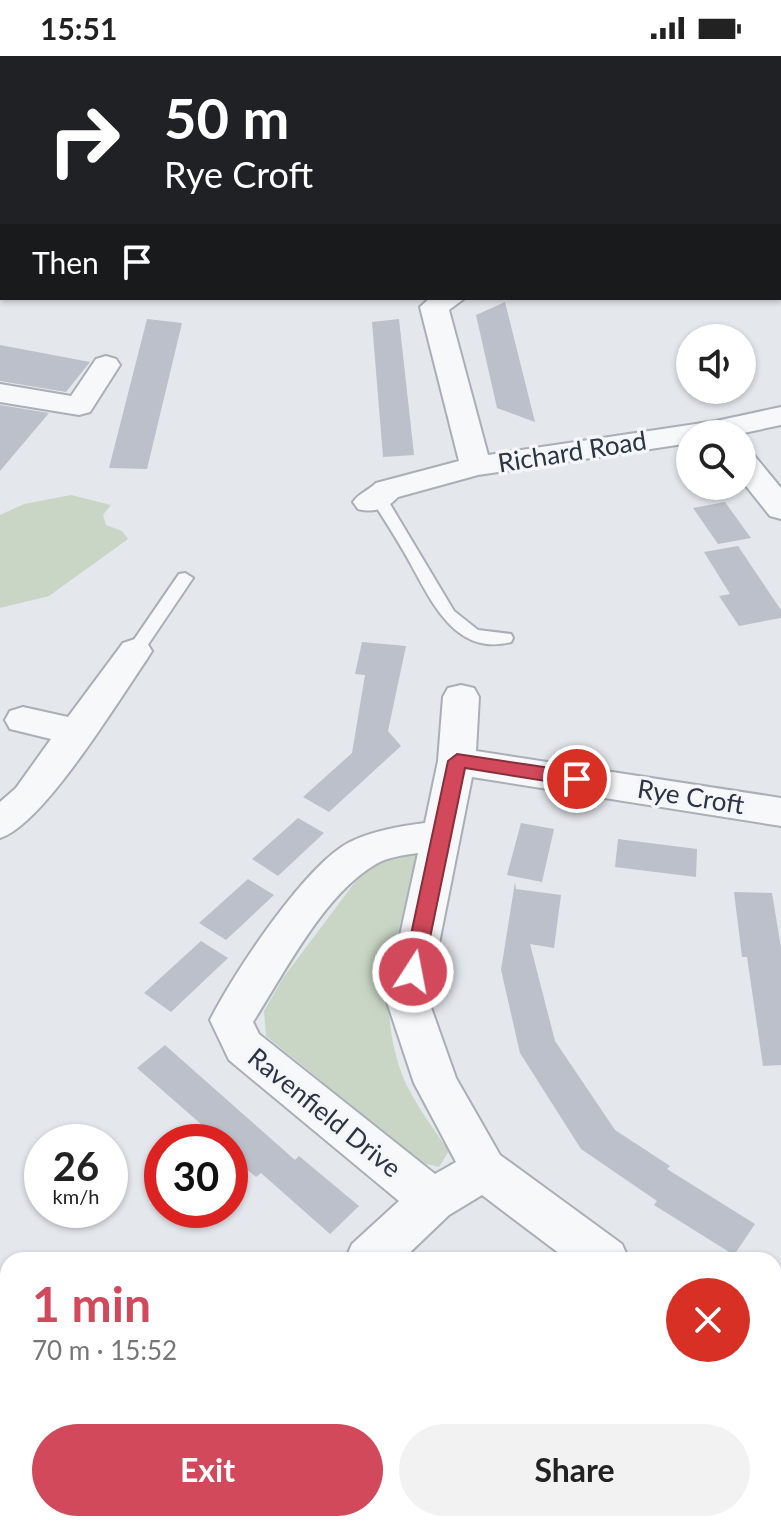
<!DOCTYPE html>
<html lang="en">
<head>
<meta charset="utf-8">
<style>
  :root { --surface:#fff; --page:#f2f2f2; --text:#222; --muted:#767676; --accent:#d1495b }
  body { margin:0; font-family:Lato,sans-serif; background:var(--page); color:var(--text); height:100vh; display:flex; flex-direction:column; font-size:30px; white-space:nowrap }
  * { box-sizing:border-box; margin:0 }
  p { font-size:26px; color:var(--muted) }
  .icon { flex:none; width:44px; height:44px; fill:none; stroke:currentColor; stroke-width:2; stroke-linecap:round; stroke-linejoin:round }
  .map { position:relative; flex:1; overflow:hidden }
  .panel { position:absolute; left:0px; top:1196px; width:782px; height:280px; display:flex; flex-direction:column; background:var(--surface); border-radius:24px 24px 0 0; box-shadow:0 2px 6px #0004 }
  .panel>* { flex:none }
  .banner { position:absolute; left:0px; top:0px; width:782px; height:244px; box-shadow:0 2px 6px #0004; background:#202124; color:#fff; overflow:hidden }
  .controls { position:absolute; left:676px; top:268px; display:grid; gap:16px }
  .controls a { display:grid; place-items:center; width:80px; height:80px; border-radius:50%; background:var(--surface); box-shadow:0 2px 6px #0004; font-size:40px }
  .speed { position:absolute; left:24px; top:1068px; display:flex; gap:16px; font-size:40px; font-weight:700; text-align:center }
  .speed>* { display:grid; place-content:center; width:104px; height:104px; border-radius:50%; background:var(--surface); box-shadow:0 2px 6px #0004; line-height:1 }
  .speed small { font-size:20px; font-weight:400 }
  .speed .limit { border:12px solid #d22; background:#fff; color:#111 }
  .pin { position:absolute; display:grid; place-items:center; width:68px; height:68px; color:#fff; margin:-34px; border:4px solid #fff; border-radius:50%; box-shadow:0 2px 8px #0007 }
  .me { position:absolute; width:88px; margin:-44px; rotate:11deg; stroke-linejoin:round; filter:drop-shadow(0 0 6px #0008) }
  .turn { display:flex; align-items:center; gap:28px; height:168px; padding:0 32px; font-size:36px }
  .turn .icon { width:104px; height:104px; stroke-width:2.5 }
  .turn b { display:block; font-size:56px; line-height:68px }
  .then { display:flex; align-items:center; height:76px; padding:0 32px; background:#0003; gap:16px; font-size:30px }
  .round { display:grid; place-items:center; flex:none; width:84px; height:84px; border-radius:42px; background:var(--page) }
  .overview { display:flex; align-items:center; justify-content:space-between; height:136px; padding:0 32px }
  h1 { font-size:48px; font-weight:700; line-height:60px; color:var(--accent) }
  .action { display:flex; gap:16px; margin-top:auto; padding:16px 32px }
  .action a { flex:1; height:92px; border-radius:48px; background:var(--accent); color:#fff; font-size:32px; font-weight:700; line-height:92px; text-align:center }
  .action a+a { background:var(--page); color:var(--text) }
  .status { display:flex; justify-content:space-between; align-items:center; height:56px; padding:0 40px; background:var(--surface); direction:ltr }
  .status svg { height:22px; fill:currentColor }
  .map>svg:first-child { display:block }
  .green { fill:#c9d6c5 }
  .building { fill:#bbc0ca }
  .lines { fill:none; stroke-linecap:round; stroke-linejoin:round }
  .lane-casing { stroke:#a9aeb7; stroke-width:4 }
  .street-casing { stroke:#a9aeb7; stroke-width:4 }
  .primary-casing { stroke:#a3abb8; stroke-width:4 }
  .lane { fill:#f7f8fa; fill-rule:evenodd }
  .street { fill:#f7f8fa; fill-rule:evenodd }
  .primary { fill:#fff; fill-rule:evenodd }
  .route { fill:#d1495b; stroke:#882f3b; stroke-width:2 }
  .labels { text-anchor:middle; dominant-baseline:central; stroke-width:7; stroke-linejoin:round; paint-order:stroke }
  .street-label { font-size:26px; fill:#2b3445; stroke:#f4f6f9 }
</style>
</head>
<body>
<div class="status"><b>15:51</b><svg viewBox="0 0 49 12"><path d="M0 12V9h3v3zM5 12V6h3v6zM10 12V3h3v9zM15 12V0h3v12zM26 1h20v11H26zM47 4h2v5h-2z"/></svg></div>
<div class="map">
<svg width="781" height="1476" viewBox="0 0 781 1476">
  <rect width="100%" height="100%" fill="#e4e7ec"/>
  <path class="green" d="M 78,0 L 386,0 L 386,2 L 77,2 Z
    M 71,439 L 111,449 L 103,459 L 106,469 L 122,475 L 128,483 L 49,540 L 0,552 L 0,459 L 24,448 Z
    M 416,795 L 420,805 C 395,877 374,946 403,1021 C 414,1047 433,1072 449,1095 L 439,1111 L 422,1107 L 266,980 L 264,955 L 283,922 L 370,806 Z"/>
  <path class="building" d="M 505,246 L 535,366 L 497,352 L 476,259 Z
    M 147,263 L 182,267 L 147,413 L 109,412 Z
    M 399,263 L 414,399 L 383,401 L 372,266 Z
    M 0,289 L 90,306 L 66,336 L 0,325 Z
    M 0,349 L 49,357 L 0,415 Z
    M 725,446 L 751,482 L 718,488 L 693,452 Z
    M 738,490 L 781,554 L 781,562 L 739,570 L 719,540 L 730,538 L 704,496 Z
    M 362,586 L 406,590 L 388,675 L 401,690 L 329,756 L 303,741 L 352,697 L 365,619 L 355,618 Z
    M 298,762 L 324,777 L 278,820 L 252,803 Z
    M 521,767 L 554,773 L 542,826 L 507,819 Z
    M 618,783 L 697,793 L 696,821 L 615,811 Z
    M 248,823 L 274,839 L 226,884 L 199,867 Z
    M 515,826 L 516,833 L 561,839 L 554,892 L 530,888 L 555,985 L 615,1074 L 670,1110 L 667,1113 L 755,1168 L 734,1199 L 654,1149 L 657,1145 L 581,1093 L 520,997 L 501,914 Z
    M 734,836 L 772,837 L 781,892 L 781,1009 L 763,1010 L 747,901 L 742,901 Z
    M 201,885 L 228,902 L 171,956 L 144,937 Z
    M 165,989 L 295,1104 L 299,1100 L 359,1150 L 330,1178 L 261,1117 L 256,1121 L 230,1099 L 230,1086 L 216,1086 L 200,1071 L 202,1069 L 137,1012 Z"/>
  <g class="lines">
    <defs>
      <path id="lane" d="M 379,438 L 387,443 L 454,555 L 478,574 L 511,578 L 513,582 L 511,586 C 454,601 430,542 408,503 C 396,482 384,463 371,443 Z
        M 185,517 L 193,522 L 141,599 L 129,599 L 127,595 L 129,591 L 179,518 Z"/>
      <path id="street" d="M 648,0 L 672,0 L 673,2 L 649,2 Z
        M 780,66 L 781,66 L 781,81 L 780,81 Z
        M 0,149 L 2,149 L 2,165 L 0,165 Z
        M 430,242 L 465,242 L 449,254 L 488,399 L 716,365 L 781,351 L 781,369 L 739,378 L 690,378 L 690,387 L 478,419 L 398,441 C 387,453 374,457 358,453 L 353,446 C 359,437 368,435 376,427 L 459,405 L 420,251 Z
        M 106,300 L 116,303 L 120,309 L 90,356 L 79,359 L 0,346 L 0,328 L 71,340 L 96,303 Z
        M 742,396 L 753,398 L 781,432 L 781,463 L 770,460 L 742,425 Z
        M 135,583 L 147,587 L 152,595 L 147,603 C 118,645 43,769 0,782 L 0,746 L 16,732 L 51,683 L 10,673 L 5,664 L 10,655 L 23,651 L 68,661 L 123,587 Z
        M 461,629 L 474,632 L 479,641 L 476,695 L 781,742 L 781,770 L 472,721 L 428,943 L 456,1022 L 500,1099 L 622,1188 L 629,1204 L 568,1204 L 482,1139 L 449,1159 L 402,1204 L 345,1204 L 352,1188 L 399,1145 L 229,1004 L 210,964 C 233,918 304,811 348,787 C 371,775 400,770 425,767 L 438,705 L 443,641 L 448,632 ZM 418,797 L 386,943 L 414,1027 L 456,1106 L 435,1118 L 259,978 L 253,966 C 285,916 324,838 376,808 C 388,801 404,799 418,797 Z
        M 774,1300 L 781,1303 L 781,1354 L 774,1351 Z
        M 175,1468 L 232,1468 L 235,1476 L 179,1476 Z"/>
      <path id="primary" d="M 35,0 L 62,0 L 34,2 Z
        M 565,0 L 593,0 L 594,2 L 567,2 Z
        M 0,52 L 2,52 L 0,70 Z
        M 780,119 L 781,119 L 781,137 L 780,137 Z"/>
    </defs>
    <use href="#lane" class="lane-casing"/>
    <use href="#street" class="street-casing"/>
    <use href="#primary" class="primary-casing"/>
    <use href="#lane" class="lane"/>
    <use href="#street" class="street"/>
    <use href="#primary" class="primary"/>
  </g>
  <path class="route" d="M 457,698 L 577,716 L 586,723 L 577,730 L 465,712 L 423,916 L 420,921 L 406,921 L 403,916 L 448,705 Z"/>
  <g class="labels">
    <g class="street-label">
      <text transform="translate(572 395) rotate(-9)">Richard Road</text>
      <text transform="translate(691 740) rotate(9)">Rye Croft</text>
      <text transform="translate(325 1056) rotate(39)">Ravenfield Drive</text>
    </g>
  </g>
</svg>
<div class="controls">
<a><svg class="icon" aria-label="sound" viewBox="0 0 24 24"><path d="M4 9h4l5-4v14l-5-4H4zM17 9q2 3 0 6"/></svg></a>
<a><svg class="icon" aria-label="search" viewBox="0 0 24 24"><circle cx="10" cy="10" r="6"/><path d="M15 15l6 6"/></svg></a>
</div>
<div class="speed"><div>26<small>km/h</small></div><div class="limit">30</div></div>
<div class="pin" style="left:577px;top:723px;background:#d93025"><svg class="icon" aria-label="arrive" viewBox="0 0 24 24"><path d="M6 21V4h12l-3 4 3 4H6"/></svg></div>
<svg class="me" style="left:413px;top:916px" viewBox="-20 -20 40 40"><circle r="17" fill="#d1495b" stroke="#fff" stroke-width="3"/><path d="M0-11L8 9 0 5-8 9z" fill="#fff"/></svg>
<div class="banner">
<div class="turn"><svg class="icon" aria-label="right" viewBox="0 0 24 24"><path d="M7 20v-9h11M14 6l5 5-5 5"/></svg><div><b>50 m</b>Rye Croft</div></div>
<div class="then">Then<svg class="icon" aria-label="arrive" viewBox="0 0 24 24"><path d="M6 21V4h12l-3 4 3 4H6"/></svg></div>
</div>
<section class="panel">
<div class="overview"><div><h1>1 min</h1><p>70 m · 15:52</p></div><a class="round" style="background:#d93025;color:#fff"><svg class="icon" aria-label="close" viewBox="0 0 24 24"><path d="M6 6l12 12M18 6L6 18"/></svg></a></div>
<div class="action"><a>Exit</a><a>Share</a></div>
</section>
</div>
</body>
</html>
